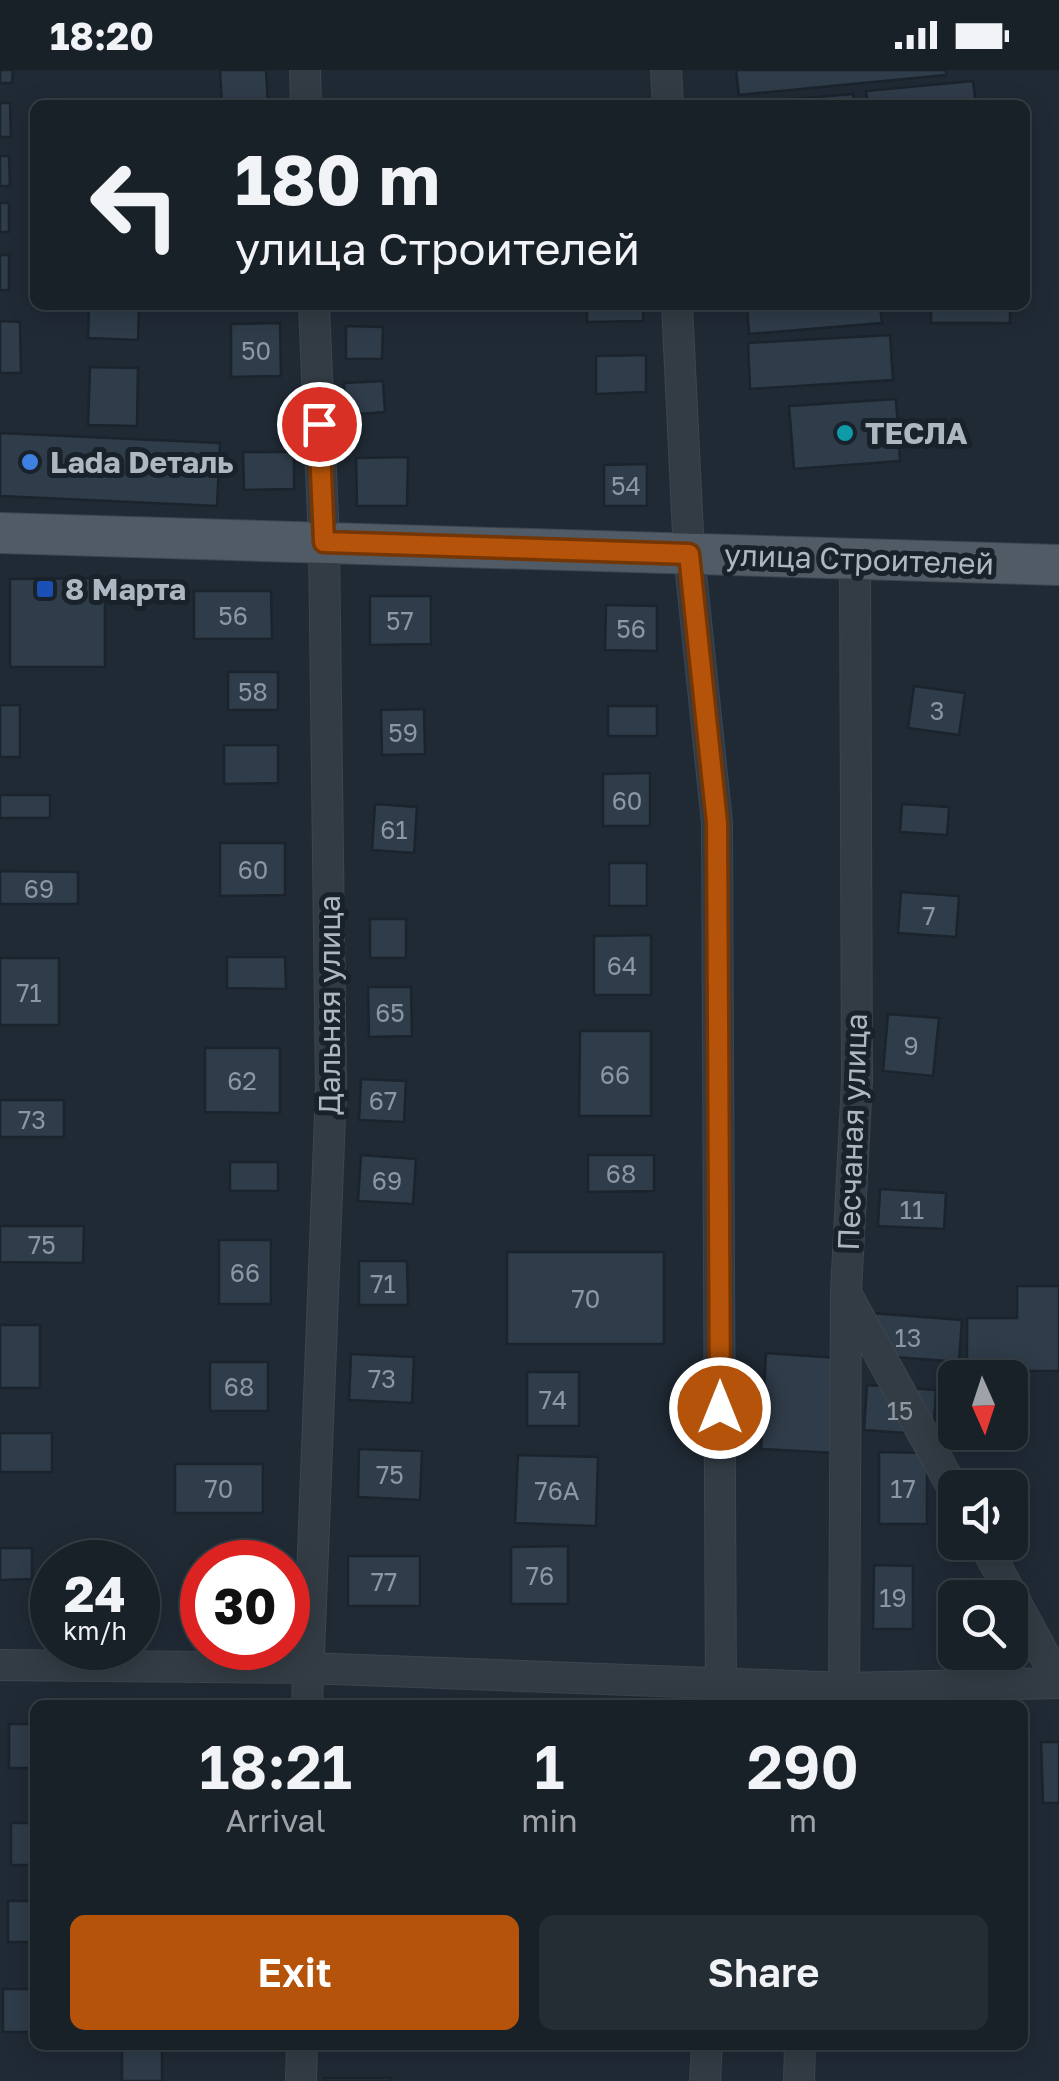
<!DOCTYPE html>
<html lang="en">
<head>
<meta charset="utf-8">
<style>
  :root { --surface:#182028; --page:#252d34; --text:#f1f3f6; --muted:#9fa3a8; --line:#363e45; --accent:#b45309 }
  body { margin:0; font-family:"Golos Text",sans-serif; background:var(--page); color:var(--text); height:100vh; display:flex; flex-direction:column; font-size:38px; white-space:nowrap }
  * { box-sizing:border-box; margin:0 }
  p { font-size:32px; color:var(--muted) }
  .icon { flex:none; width:55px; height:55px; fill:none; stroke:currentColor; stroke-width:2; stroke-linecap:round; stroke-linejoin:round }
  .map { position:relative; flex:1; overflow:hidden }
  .side { position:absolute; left:30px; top:1630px; width:998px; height:350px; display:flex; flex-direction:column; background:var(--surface); border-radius:15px; box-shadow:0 5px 25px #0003,0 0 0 2px var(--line) }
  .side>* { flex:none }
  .guide { position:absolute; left:30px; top:30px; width:1000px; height:210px; border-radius:15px; box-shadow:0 5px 25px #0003,0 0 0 2px var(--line); background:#182028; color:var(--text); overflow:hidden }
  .needle { width:65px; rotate:177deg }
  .controls { position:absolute; left:938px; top:1290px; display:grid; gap:20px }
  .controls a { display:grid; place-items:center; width:90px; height:90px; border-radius:15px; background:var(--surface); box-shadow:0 5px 25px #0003,0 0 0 2px var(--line); font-size:50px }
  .speed { position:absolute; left:30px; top:1470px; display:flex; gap:20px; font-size:50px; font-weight:700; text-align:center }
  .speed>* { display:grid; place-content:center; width:130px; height:130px; border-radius:50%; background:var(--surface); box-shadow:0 5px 25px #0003,0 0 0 2px var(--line); line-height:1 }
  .speed small { font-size:25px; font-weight:400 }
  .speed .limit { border:15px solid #d22; background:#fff; color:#111 }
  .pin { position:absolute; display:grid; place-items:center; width:85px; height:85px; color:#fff; margin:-42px; border:5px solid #fff; border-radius:50%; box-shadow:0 2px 10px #0007 }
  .me { position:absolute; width:110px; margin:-55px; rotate:0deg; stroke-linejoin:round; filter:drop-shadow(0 0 8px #0008) }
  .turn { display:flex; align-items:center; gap:35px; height:210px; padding:0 40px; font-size:45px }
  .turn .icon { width:130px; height:130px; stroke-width:2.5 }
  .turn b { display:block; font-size:70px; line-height:85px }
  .eta { display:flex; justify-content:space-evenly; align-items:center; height:170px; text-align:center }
  .eta b { font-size:60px; font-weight:600; line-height:70px }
  .cta { display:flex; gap:20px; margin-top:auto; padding:20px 40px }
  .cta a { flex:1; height:115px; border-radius:15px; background:var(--accent); color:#fff; font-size:40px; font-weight:600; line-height:115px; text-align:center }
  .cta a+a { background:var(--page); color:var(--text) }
  .status { display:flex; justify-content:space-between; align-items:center; height:70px; padding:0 50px; background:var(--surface); direction:ltr }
  .status svg { height:28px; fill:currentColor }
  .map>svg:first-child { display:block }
  .building { fill:#2f3c49; stroke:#1b232c; stroke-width:2.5 }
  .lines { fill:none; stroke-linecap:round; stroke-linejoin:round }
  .minor-casing { stroke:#3d454f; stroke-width:32 }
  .major-casing { stroke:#3d454f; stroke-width:42 }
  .minor { stroke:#333c45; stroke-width:30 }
  .major { stroke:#515b66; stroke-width:40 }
  .route-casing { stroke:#753606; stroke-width:25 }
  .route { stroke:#b45309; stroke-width:18 }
  .culture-dot { fill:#0f9aa8; stroke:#19212a; stroke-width:4 }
  .shop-dot { fill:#3f7fe0; stroke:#19212a; stroke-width:4 }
  .transit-dot { fill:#1a4fb4; stroke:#19212a; stroke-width:4 }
  .labels { text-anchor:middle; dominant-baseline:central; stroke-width:10; stroke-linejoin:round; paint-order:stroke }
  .number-label { font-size:25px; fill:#8c97a2 }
  .poi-label { font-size:30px; font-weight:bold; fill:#adb7c2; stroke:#19212a; text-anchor:start }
  .street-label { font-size:30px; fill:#adb7c2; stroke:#19212a }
</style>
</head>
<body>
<div class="status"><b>18:20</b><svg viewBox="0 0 49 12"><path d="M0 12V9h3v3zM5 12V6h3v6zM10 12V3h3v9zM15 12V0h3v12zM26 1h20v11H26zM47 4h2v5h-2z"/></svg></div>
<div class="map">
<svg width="1059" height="2011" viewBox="0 0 1059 2011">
  <rect width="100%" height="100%" fill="#202a35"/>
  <path class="building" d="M 0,0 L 13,0 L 12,13 L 0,13 Z
    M 220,0 L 266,0 L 268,33 L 222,35 Z
    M 736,0 L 946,0 L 946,5 L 739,25 Z
    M 973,11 L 976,35 L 868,35 L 866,21 Z
    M 853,24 L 854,35 L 718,35 Z
    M 0,33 L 10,33 L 11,67 L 0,67 Z
    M 0,86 L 9,86 L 10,116 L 0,116 Z
    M 0,133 L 9,133 L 9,162 L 0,162 Z
    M 0,185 L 9,185 L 9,220 L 0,220 Z
    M 89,235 L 139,235 L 138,270 L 88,268 Z
    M 587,235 L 643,235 L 643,251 L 587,252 Z
    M 747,235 L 880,235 L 882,253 L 749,264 Z
    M 931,235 L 1010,235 L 1010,253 L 931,253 Z
    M 0,251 L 20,252 L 21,303 L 0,303 Z
    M 280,253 L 281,306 L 231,307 L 231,254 Z
    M 346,256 L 383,257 L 382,289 L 346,289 Z
    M 890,265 L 893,310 L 750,319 L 748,273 Z
    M 646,285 L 646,322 L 596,324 L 596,286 Z
    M 90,297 L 138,298 L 137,356 L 88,355 Z
    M 383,311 L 385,342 L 346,345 L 344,313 Z
    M 896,329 L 900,391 L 794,399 L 789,336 Z
    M 0,363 L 220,373 L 217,436 L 0,426 Z
    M 243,382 L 294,382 L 294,419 L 244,420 Z
    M 408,387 L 407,436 L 357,436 L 356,388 Z
    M 647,394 L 647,436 L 604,436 L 604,395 Z
    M 105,508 L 105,597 L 10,597 L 10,509 Z
    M 194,521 L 271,521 L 272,569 L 194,569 Z
    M 370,526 L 431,526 L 431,574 L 370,575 Z
    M 606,535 L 657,536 L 657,581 L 605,580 Z
    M 228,602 L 278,602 L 278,640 L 228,640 Z
    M 914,616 L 965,623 L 959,665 L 908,658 Z
    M 0,635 L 20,635 L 20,687 L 0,687 Z
    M 608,636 L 657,636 L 657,666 L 608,666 Z
    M 424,639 L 425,684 L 382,685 L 381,640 Z
    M 224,675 L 278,675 L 278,713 L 224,714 Z
    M 650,703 L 650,756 L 603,756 L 603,704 Z
    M 0,725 L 50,725 L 50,748 L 0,748 Z
    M 375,734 L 417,737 L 414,783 L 372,780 Z
    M 902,734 L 949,737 L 947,765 L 900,762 Z
    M 220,773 L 285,773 L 285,825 L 220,826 Z
    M 609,793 L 647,793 L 647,836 L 609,836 Z
    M 0,801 L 78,802 L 78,834 L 0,834 Z
    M 901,822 L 959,826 L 956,867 L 898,863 Z
    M 370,849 L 406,849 L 406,888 L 370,888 Z
    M 651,865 L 651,925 L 594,925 L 594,866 Z
    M 227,887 L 285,887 L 286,919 L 227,918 Z
    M 0,888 L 59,888 L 59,955 L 0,955 Z
    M 368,917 L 411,917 L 412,966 L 369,967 Z
    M 888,944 L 939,948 L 933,1006 L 883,1001 Z
    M 580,961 L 651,961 L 651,1046 L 579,1046 Z
    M 205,978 L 280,978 L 280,1043 L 205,1042 Z
    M 361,1009 L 406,1011 L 404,1052 L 359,1050 Z
    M 0,1030 L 64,1030 L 64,1067 L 0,1067 Z
    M 361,1085 L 416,1089 L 413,1134 L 358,1131 Z
    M 588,1085 L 654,1085 L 654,1121 L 588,1122 Z
    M 230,1092 L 278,1092 L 278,1121 L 230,1121 Z
    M 880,1119 L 946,1123 L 944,1159 L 878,1156 Z
    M 0,1156 L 84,1156 L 83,1193 L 0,1192 Z
    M 219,1170 L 271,1170 L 271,1234 L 219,1234 Z
    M 507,1182 L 664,1182 L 664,1274 L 507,1274 Z
    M 359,1191 L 407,1191 L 408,1235 L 359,1235 Z
    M 1017,1216 L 1059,1216 L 1059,1301 L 1020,1301 L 1020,1291 L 967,1292 L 967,1248 L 1017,1248 Z
    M 858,1242 L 962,1250 L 959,1292 L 855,1284 Z
    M 0,1255 L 40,1255 L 40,1318 L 0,1318 Z
    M 766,1283 L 839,1288 L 834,1383 L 761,1379 Z
    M 351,1284 L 414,1287 L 412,1333 L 349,1330 Z
    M 210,1292 L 268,1292 L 268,1341 L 210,1341 Z
    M 527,1302 L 579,1302 L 579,1356 L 527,1356 Z
    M 867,1315 L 936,1320 L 933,1365 L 864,1360 Z
    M 0,1363 L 52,1363 L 52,1402 L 0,1402 Z
    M 359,1379 L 422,1381 L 420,1430 L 358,1427 Z
    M 879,1382 L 927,1383 L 927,1454 L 879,1454 Z
    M 518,1385 L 598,1387 L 596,1456 L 515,1453 Z
    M 175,1394 L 263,1394 L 263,1443 L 175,1443 Z
    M 568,1476 L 568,1534 L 511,1534 L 511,1477 Z
    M 0,1478 L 32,1478 L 32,1509 L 0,1510 Z
    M 348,1486 L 420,1486 L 420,1536 L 348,1536 Z
    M 191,1492 L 211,1492 L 202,1492 L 202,1533 L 189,1533 Z
    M 874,1495 L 913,1496 L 913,1559 L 873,1559 Z
    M 9,1654 L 35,1654 L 35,1698 L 9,1698 Z
    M 1041,1672 L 1059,1672 L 1059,1733 L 1043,1733 Z
    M 11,1753 L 35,1753 L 35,1795 L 11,1795 Z
    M 8,1831 L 35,1831 L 35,1872 L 8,1872 Z
    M 3,1919 L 35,1919 L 35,1962 L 3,1962 Z
    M 122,1975 L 162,1975 L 162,2011 L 122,2011 Z
    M 225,1975 L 286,1975 L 286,1980 L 225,1980 Z
    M 325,2008 L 391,2008 L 391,2011 L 325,2011 Z"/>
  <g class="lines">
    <defs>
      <path id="minor" d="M 305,0 L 306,35
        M 666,0 L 668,35
        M 677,235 L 689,484 L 717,753 L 721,1635
        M 848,1227 L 955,1422
        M 983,1472 L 1059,1612
        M 0,1595 L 307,1598 L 846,1618 L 1059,1613
        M 307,1635 L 331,1020 L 324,472 L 314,235
        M 844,1635 L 846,1222 L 857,1011 L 855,489
        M 301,2011 L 302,1975
        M 705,2011 L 707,1975
        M 799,2011 L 800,1975"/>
      <path id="major" d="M 0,463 L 1059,495"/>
    </defs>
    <use href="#minor" class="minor-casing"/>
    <use href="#major" class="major-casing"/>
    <use href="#minor" class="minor"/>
    <use href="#major" class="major"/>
  </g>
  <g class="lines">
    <defs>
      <path id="route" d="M 319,354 L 324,472 L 689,484 L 717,753 L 720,1338"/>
    </defs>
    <use href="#route" class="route-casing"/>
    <use href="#route" class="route"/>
  </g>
  <circle class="culture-dot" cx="845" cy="363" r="10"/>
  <circle class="shop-dot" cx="30" cy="392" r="10"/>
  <rect class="transit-dot" x="35" y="509" width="20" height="20" rx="5"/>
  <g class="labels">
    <g class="number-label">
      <text x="256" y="280">50</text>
      <text x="626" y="415">54</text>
      <text x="233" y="545">56</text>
      <text x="400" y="550">57</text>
      <text x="631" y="558">56</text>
      <text x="253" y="621">58</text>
      <text x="937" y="640">3</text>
      <text x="403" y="662">59</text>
      <text x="627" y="730">60</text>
      <text x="394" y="759">61</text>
      <text x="253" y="799">60</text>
      <text x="39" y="818">69</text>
      <text x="929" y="845">7</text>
      <text x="622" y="895">64</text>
      <text x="29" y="922">71</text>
      <text x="390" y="942">65</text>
      <text x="911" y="975">9</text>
      <text x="615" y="1004">66</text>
      <text x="242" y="1010">62</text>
      <text x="383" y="1030">67</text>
      <text x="32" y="1049">73</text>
      <text x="621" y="1103">68</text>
      <text x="387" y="1110">69</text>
      <text x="912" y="1139">11</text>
      <text x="42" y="1174">75</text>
      <text x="245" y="1202">66</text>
      <text x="383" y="1213">71</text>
      <text x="586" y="1228">70</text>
      <text x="908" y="1267">13</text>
      <text x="382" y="1308">73</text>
      <text x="239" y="1316">68</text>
      <text x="553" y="1329">74</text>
      <text x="900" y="1340">15</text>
      <text x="390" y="1404">75</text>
      <text x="219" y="1418">70</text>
      <text x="903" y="1418">17</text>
      <text x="557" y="1420">76А</text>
      <text x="540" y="1505">76</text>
      <text x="384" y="1511">77</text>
      <text x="893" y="1527">19</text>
    </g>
    <g class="poi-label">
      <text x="865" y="363">ТЕСЛА</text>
      <text x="50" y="392">Lada Dеталь</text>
      <text x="65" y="519">8 Марта</text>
    </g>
    <g class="street-label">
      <text transform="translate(859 489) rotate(2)">улица Строителей</text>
      <text transform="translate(329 935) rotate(-90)">Дальняя улица</text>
      <text transform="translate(852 1062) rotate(-88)">Песчаная улица</text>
    </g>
  </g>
</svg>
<div class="controls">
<a><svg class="needle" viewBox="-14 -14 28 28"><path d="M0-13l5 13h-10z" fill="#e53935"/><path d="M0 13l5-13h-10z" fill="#9fa3a8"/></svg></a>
<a><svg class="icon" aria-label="sound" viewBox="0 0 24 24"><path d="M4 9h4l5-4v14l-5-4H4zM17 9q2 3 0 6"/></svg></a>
<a><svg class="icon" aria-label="search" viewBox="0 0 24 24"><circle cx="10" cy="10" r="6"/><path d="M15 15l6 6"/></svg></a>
</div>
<div class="speed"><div>24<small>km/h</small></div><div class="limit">30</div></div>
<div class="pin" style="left:319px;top:354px;background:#d93025"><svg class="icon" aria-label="arrive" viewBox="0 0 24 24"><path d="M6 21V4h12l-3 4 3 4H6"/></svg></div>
<svg class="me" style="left:720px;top:1338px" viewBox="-20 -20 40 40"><circle r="17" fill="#b45309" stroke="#fff" stroke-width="3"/><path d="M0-11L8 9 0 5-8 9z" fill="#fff"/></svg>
<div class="guide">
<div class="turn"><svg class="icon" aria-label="left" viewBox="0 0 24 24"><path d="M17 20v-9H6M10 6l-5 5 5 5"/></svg><div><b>180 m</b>улица Строителей</div></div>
</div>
<section class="side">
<div class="eta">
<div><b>18:21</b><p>Arrival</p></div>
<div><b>1</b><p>min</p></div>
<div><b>290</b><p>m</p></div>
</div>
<div class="cta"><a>Exit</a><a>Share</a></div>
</section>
</div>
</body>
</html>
